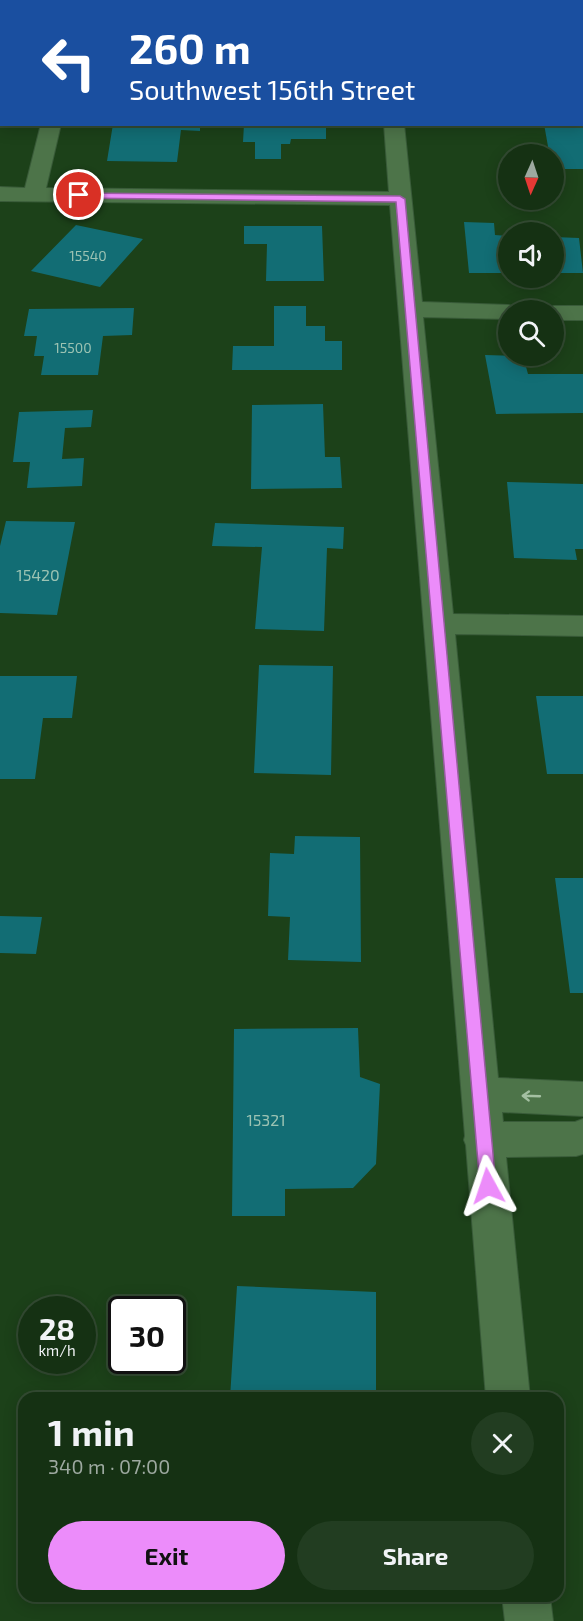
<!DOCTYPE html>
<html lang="en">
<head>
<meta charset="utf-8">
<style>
  :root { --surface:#153113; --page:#223d21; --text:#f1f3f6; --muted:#9da9a0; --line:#344c33; --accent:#ec8cfa }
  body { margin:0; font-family:"Exo 2",sans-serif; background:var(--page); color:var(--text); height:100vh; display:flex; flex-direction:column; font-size:22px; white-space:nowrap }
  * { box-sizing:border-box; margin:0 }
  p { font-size:20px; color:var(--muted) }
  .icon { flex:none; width:33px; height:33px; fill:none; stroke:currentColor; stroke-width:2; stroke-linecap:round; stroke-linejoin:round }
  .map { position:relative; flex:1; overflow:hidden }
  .sheet { position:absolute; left:18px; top:1392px; width:546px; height:210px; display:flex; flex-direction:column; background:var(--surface); border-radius:18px; box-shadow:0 3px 15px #0003,0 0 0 2px var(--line) }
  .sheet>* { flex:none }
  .hud { position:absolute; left:0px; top:0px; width:584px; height:126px; box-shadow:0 3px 15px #0003,0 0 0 2px var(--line); background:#1a4fa0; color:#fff; overflow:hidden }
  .needle { width:39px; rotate:183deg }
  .tools { position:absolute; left:498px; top:144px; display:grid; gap:12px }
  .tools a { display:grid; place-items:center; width:66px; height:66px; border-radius:50%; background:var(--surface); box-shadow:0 3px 15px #0003,0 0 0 2px var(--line); font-size:30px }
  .speed { position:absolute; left:18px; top:1296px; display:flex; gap:12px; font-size:30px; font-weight:700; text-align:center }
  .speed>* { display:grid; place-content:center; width:78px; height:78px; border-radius:50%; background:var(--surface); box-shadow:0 3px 15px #0003,0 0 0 2px var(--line); line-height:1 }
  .speed small { font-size:15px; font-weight:400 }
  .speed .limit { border:3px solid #111; border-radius:9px; background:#fff; color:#111 }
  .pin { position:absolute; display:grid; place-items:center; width:51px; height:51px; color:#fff; margin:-26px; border:3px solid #fff; border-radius:50%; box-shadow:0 2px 6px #0007 }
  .me { position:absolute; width:66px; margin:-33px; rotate:355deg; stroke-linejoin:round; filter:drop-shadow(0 0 4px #0008) }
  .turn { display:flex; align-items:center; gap:21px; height:126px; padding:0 30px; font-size:27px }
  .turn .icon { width:78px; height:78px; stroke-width:2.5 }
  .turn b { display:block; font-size:42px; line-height:51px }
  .round { display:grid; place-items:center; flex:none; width:63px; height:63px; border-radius:32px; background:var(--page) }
  .headline { display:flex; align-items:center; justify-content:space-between; height:102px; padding:0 30px }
  h1 { font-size:36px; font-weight:700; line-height:45px }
  .cta { display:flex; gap:12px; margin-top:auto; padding:12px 30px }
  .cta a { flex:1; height:69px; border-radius:36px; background:var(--accent); color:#111; font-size:24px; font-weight:700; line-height:69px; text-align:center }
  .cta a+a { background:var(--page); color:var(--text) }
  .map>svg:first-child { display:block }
  .building { fill:#126d74 }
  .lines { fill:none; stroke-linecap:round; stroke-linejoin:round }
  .minor-casing { stroke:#395b39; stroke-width:2 }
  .minor { fill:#4d7449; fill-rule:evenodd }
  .oneway { stroke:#a4c0a2 }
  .route { fill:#ec8cfa; stroke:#995ba2; stroke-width:1.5 }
  .labels { text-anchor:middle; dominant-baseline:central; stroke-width:6; stroke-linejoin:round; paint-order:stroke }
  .far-number-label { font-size:14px; fill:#9cc3b3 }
  .number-label { font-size:16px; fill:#9cc3b3 }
</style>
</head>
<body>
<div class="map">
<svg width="583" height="1621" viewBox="0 0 583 1621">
  <rect width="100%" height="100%" fill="#1c4119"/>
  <path class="building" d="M 113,124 L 200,124 L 200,131 L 181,130 L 177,162 L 107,161 Z
    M 244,124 L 326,124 L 326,139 L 291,139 L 290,144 L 281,144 L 281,159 L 255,159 L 255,142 L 243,142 Z
    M 544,124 L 583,124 L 583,169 L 554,169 L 554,154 L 544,154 L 543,152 L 549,152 Z
    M 464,222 L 494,223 L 495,235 L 508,236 L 508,273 L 469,273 Z
    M 76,225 L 143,239 L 100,287 L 31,271 Z
    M 244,226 L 322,226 L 324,281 L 266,281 L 267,244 L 244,244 Z
    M 554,237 L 579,238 L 583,273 L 554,273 Z
    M 274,306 L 306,306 L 306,326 L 325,326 L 325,341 L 342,341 L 342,370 L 232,370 L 233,346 L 274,346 Z
    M 134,308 L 132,335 L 103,336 L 98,375 L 41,375 L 44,356 L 34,356 L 37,336 L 24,336 L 29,309 Z
    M 485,355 L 523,356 L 528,374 L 583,374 L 583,413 L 496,414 Z
    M 323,404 L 325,457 L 340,457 L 342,488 L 251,489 L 252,405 Z
    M 93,410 L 91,427 L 65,428 L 62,459 L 84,458 L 82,486 L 27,488 L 30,462 L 13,462 L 19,412 Z
    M 507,482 L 583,484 L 583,549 L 575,549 L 577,560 L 514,558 Z
    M 6,521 L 75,522 L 57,615 L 0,613 L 0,546 Z
    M 215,523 L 344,527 L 343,549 L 327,548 L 324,631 L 255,629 L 262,547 L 212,546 Z
    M 259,665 L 333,666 L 331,775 L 254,773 Z
    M 0,676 L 77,676 L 72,718 L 43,718 L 35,779 L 0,779 Z
    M 536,696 L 583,696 L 583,774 L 547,774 Z
    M 295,836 L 360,837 L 361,962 L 288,960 L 290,917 L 268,916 L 270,853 L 294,854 Z
    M 555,878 L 583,878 L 583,993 L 570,993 Z
    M 0,916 L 42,917 L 36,954 L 0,953 Z
    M 358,1028 L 360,1077 L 380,1084 L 376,1164 L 353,1188 L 285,1189 L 285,1216 L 232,1216 L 234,1029 Z
    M 237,1286 L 376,1292 L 376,1398 L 230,1398 Z"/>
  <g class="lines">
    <defs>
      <path id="minor" d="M 71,0 L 89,0 L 70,2 Z
        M 370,0 L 388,0 L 389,2 L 371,2 Z
        M 582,12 L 583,12 L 583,24 L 582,24 Z
        M 41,124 L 61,124 L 46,188 L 389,192 L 384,124 L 404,124 L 422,302 L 508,305 L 516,307 L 519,310 L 508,310 L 508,319 L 423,317 L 453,614 L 583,616 L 583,636 L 455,634 L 498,1078 L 583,1082 L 583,1116 L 502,1112 L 503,1122 L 575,1122 L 583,1119 L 583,1154 L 576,1156 L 506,1157 L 530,1398 L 486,1398 L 466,1145 L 464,1140 L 465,1136 L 390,205 L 0,201 L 0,187 L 25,188 Z
        M 554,306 L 583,306 L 583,320 L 554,320 L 554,310 L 544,310 Z
        M 502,1596 L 550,1596 L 553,1621 L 505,1621 Z"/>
    </defs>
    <use href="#minor" class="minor-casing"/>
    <use href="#minor" class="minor"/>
  </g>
  <defs><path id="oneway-shaft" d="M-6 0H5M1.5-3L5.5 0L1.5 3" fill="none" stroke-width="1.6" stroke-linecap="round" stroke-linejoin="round" transform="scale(1.5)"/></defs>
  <use class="oneway" href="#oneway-shaft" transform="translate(531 1096) rotate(-178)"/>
  <path class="route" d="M 76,193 L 400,196 L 405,199 L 496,1186 L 494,1192 L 488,1194 L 482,1192 L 480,1186 L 396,202 L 79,198 L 74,195 Z"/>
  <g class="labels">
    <g class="far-number-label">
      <text x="88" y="255">15540</text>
      <text x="73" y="347">15500</text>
    </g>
    <g class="number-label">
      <text x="38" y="574">15420</text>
      <text x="266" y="1119">15321</text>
    </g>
  </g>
</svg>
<div class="tools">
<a><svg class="needle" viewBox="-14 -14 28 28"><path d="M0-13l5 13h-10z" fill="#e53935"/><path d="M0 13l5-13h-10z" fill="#9da9a0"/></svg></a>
<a><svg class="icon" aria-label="sound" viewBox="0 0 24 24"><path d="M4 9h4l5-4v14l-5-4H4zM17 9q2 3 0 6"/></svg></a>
<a><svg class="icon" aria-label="search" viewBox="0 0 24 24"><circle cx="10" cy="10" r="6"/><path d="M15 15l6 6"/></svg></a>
</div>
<div class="speed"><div>28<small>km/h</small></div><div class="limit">30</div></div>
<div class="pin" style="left:79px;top:195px;background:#d93025"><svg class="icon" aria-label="arrive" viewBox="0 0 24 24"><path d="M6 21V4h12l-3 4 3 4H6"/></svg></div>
<svg class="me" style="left:488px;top:1186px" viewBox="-20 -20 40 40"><path d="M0-17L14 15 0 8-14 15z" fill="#ec8cfa" stroke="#fff" stroke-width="4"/></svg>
<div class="hud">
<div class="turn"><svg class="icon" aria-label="left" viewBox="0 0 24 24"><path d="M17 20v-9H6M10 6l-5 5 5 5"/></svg><div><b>260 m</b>Southwest 156th Street</div></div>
</div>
<section class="sheet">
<div class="headline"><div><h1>1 min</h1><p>340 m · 07:00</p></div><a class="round"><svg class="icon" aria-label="close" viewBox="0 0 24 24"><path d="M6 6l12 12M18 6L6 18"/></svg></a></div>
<div class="cta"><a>Exit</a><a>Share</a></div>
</section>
</div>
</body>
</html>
